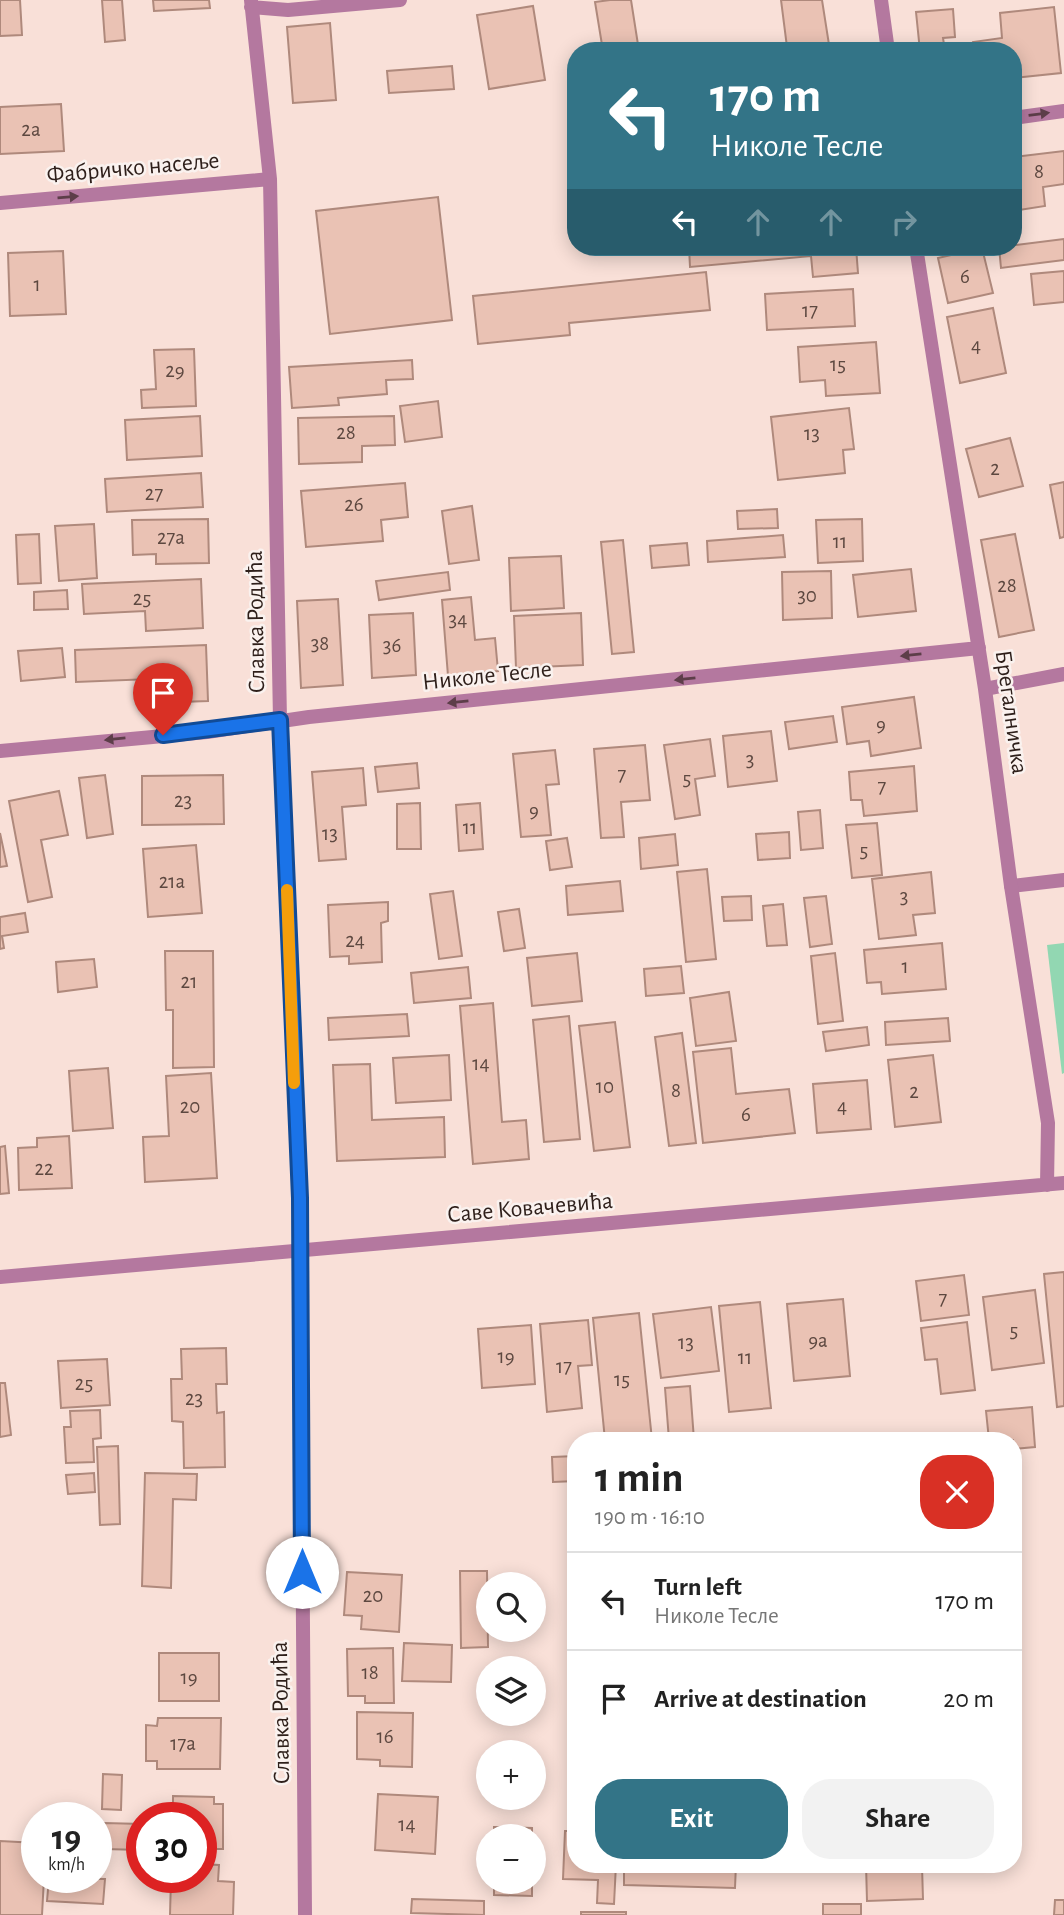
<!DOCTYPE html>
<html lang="en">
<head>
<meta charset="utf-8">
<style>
  :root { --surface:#fff; --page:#f2f2f2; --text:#222; --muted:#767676; --line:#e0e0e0; --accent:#337487 }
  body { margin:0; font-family:"Alegreya Sans",sans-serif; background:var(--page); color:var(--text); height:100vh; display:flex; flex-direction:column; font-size:26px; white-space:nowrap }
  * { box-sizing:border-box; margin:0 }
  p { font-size:23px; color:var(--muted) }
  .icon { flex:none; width:38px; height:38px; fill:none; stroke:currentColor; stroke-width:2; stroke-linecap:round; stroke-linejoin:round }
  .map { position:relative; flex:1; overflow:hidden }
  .side { position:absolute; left:567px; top:1432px; width:455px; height:441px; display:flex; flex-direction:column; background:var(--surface); border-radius:28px; box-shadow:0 4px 18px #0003 }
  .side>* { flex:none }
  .hud { position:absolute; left:567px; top:42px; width:455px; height:214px; border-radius:28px; box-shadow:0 4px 18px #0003; background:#337487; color:#fff; overflow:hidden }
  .fabs { position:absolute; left:476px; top:1572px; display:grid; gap:14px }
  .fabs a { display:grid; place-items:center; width:70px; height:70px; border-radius:50%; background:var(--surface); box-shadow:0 4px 18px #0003; font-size:35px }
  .speed { position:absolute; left:21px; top:1802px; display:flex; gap:14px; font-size:35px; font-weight:700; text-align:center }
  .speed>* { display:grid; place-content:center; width:91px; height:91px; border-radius:50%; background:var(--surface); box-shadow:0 4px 18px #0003; line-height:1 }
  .speed small { font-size:18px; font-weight:400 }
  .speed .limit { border:10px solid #d22; background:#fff; color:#111 }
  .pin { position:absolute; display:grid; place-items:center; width:60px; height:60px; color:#fff; margin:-72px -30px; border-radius:50% 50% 50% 0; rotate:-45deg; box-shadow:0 0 7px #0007 }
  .pin .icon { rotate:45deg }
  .me { position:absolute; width:77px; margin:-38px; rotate:0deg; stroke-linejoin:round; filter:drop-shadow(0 0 5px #0008) }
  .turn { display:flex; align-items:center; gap:24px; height:147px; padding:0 28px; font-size:32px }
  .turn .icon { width:91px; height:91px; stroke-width:2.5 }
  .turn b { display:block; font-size:49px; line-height:60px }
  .lanes { display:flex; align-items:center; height:66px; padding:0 28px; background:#0003; justify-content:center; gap:35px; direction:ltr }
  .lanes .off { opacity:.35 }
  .round { display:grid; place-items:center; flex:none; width:74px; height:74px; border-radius:28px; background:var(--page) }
  .summary { display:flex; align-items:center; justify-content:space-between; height:119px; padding:0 28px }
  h1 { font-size:42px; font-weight:700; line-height:52px }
  .cta { display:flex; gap:14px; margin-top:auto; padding:14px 28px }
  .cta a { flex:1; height:80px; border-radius:28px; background:var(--accent); color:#fff; font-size:28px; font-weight:700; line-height:80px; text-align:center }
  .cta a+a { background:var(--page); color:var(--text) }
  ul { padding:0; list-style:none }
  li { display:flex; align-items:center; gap:21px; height:98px; padding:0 28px; border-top:2px solid var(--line) }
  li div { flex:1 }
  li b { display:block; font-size:26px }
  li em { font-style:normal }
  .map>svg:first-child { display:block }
  .green { fill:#92d7b2 }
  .building { fill:#eac2b4; stroke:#af897c; stroke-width:2 }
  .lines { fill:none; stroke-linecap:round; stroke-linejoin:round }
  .service { stroke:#b4789f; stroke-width:14 }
  .minor { stroke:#b4789f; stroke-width:14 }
  .oneway { fill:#5d3e49 }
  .route-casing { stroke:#114b97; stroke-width:18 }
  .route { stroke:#1a73e8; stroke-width:12 }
  .slow { stroke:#f59e0b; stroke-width:12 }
  .labels { text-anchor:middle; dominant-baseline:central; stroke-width:5; stroke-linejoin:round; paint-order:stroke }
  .number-label { font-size:21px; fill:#5d4840 }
  .street-label { font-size:24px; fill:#2e1f1a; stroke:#faf2ef }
</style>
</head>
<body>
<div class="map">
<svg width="1064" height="1915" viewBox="0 0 1064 1915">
  <rect width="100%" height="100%" fill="#f9e0d8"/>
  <path class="green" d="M 1064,943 L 1064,1073 L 1062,1074 L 1047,945 Z"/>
  <path class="building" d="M 0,0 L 20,0 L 22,35 L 0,36 Z
    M 102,0 L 122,0 L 125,40 L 105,42 Z
    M 153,0 L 209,0 L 210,8 L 154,11 Z
    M 610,0 L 631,0 L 639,51 L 603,51 L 595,2 Z
    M 781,0 L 822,0 L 830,51 L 763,51 L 787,47 Z
    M 533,6 L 545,80 L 489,89 L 477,15 Z
    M 1054,7 L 1061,73 L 1013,78 L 1013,51 L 974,51 L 973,42 L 1002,38 L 1000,13 Z
    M 953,9 L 955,37 L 943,38 L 945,51 L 920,51 L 916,12 Z
    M 330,23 L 336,100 L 293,103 L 287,27 Z
    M 730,45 L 731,51 L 692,51 L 692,49 Z
    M 452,66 L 454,89 L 389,93 L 387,71 Z
    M 61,104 L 64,151 L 0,154 L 0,107 Z
    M 1064,151 L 1064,184 L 1043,187 L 1045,206 L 1013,211 L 1013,157 Z
    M 438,197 L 452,320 L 330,334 L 316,211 Z
    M 1064,239 L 1064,260 L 1001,268 L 999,247 Z
    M 689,247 L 856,247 L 858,273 L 813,277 L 811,256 L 690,267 Z
    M 982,248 L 993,293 L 948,303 L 938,258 Z
    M 63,251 L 66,314 L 10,316 L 8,253 Z
    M 1064,271 L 1064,302 L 1034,305 L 1031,274 Z
    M 706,272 L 710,310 L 569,323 L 570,335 L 478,344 L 473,296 Z
    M 853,289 L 855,326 L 767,330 L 765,294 Z
    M 993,308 L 1006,373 L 960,383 L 947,317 Z
    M 876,342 L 880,393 L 826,396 L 825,380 L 800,382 L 798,347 Z
    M 194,349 L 196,406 L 142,408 L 141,390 L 156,389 L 154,350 Z
    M 412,360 L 413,379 L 386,380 L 387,394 L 338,398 L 339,405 L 292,408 L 289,367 Z
    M 438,401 L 442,437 L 405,442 L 400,406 Z
    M 849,408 L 854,449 L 843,450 L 845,473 L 778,480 L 771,417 Z
    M 200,416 L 202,456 L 127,460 L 125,420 Z
    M 394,416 L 395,445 L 362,446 L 362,462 L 299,464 L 298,418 Z
    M 1010,438 L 1023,486 L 979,497 L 966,449 Z
    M 201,473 L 203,507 L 107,512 L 105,479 Z
    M 1064,482 L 1064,537 L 1060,538 L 1050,485 Z
    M 405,483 L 408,517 L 381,520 L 383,541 L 306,547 L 301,491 Z
    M 472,506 L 479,560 L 449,564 L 442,511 Z
    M 777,509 L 778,528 L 738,529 L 737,511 Z
    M 208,519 L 209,563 L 156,564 L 156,554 L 133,555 L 132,520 Z
    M 862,519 L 863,561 L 818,563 L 816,520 Z
    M 94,524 L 97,578 L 59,581 L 55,526 Z
    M 39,534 L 41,583 L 18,584 L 16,535 Z
    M 1015,534 L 1034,630 L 999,637 L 981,540 Z
    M 783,535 L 785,557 L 708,562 L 707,541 Z
    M 623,540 L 634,652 L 612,654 L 601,542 Z
    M 687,543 L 689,565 L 652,568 L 650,546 Z
    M 561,556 L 564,608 L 511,611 L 509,558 Z
    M 911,569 L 916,611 L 858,617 L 853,575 Z
    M 831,571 L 832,618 L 783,620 L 782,572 Z
    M 448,572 L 450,590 L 379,600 L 376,581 Z
    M 201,579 L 203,628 L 146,631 L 145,611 L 84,614 L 82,584 Z
    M 67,590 L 68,609 L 34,610 L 34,592 Z
    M 471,597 L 475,640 L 495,638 L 498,671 L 448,676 L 442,600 Z
    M 338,599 L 343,685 L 301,688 L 297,601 Z
    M 413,613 L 416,675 L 372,678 L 369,615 Z
    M 581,613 L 583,665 L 516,668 L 514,616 Z
    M 206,645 L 208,701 L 152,703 L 151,679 L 76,682 L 75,650 Z
    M 62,648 L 65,677 L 21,681 L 18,651 Z
    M 914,697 L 921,748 L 871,756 L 869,741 L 847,744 L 842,707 Z
    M 833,716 L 837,742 L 789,749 L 785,722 Z
    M 771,731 L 777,781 L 728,787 L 723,736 Z
    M 710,739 L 715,776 L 695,779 L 700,815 L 675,819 L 664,745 Z
    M 645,745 L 650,800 L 621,802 L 624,837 L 601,838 L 594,749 Z
    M 555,750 L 559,784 L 546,785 L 551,835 L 521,837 L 513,754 Z
    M 417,763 L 419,788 L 378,792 L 375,767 Z
    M 914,766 L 917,811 L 864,816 L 862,800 L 851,800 L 849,772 Z
    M 363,768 L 366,805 L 342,807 L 346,859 L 319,861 L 312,772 Z
    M 105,775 L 113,834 L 87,838 L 79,778 Z
    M 223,775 L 224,824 L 142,825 L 142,776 Z
    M 59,791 L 68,835 L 41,840 L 52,897 L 28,902 L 9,801 Z
    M 420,803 L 421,849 L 397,849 L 397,804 Z
    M 480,803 L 483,849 L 459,851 L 456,805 Z
    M 820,810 L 823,848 L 801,850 L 798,812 Z
    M 877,823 L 882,875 L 852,878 L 846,825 Z
    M 789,832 L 790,858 L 758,860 L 756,834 Z
    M 0,833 L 7,866 L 0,867 Z
    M 675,834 L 678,865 L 641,869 L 639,838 Z
    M 567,838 L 572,867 L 550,870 L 546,841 Z
    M 196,845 L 202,913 L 148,917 L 143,849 Z
    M 707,869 L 716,959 L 686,962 L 677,872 Z
    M 931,872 L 935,913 L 913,915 L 916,935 L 879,939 L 872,879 Z
    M 620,881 L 623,911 L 568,915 L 566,886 Z
    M 453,891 L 462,956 L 439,959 L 430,894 Z
    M 751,896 L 752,920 L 724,921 L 722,897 Z
    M 826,896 L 832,944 L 810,947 L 804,898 Z
    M 388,902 L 388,921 L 381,923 L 382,962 L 349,964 L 349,956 L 330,957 L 328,905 Z
    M 783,904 L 787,945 L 767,946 L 763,906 Z
    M 519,909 L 525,948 L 504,951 L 498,912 Z
    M 25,913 L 28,932 L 2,936 L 4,948 L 0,949 L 0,917 Z
    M 942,943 L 946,989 L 882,994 L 881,982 L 867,983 L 864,950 Z
    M 165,951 L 213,951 L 214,1067 L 173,1068 L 173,1010 L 166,1010 Z
    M 577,953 L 582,1001 L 532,1006 L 527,958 Z
    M 835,953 L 843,1021 L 818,1024 L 811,956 Z
    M 94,959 L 97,987 L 58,992 L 56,962 Z
    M 681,966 L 684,993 L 646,996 L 644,969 Z
    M 468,967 L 471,998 L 414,1003 L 411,973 Z
    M 729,992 L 736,1041 L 696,1046 L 690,998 Z
    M 493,1003 L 502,1122 L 526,1120 L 529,1159 L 473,1164 L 460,1006 Z
    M 407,1014 L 409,1036 L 329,1040 L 328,1018 Z
    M 569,1016 L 580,1139 L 544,1142 L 533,1020 Z
    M 948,1018 L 950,1041 L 886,1045 L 885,1022 Z
    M 615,1022 L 630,1147 L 594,1151 L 579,1026 Z
    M 867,1027 L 869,1045 L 826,1051 L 823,1032 Z
    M 682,1033 L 696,1143 L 669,1146 L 655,1037 Z
    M 731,1048 L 736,1094 L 789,1089 L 795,1133 L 703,1143 L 693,1052 Z
    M 449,1055 L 451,1100 L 396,1103 L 393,1058 Z
    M 933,1055 L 941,1122 L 895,1127 L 888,1060 Z
    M 370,1064 L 372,1120 L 444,1117 L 445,1157 L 337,1161 L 333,1065 Z
    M 108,1068 L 113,1128 L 73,1131 L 69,1071 Z
    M 211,1073 L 217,1178 L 145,1182 L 143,1137 L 169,1136 L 166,1076 Z
    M 867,1080 L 871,1129 L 817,1133 L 813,1084 Z
    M 69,1136 L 72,1188 L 19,1190 L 18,1148 L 37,1147 L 37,1138 Z
    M 5,1146 L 9,1193 L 0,1194 L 0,1147 Z
    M 1064,1272 L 1064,1406 L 1057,1407 L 1044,1274 Z
    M 964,1275 L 969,1315 L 921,1321 L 916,1281 Z
    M 1035,1290 L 1044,1363 L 992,1370 L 983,1297 Z
    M 843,1299 L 850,1376 L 794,1381 L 787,1304 Z
    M 760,1302 L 771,1408 L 729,1412 L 719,1306 Z
    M 711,1307 L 719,1371 L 661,1378 L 653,1314 Z
    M 639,1313 L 652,1440 L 605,1440 L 593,1318 Z
    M 588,1320 L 592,1365 L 578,1366 L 582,1408 L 547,1412 L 540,1324 Z
    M 967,1322 L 975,1390 L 941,1394 L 937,1359 L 925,1360 L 921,1328 Z
    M 531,1325 L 535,1384 L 482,1388 L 478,1329 Z
    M 226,1348 L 227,1384 L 216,1384 L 217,1413 L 224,1412 L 225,1467 L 184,1468 L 183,1422 L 172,1421 L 171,1379 L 182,1379 L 181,1349 Z
    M 107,1359 L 110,1405 L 61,1408 L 58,1361 Z
    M 0,1383 L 5,1383 L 11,1435 L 0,1437 Z
    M 690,1386 L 694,1440 L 669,1440 L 665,1388 Z
    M 1032,1407 L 1035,1447 L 1013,1449 L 1013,1440 L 989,1440 L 986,1411 Z
    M 100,1410 L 101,1438 L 93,1439 L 94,1462 L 66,1463 L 64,1427 L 71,1427 L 70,1411 Z
    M 118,1446 L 120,1524 L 100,1525 L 97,1447 Z
    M 576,1456 L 576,1481 L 553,1482 L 552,1457 Z
    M 94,1473 L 95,1492 L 68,1494 L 66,1475 Z
    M 145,1473 L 197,1474 L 196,1500 L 173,1499 L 171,1588 L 142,1586 Z
    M 460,1571 L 487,1571 L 488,1647 L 461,1648 Z
    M 347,1572 L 402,1575 L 399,1632 L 361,1629 L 362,1616 L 344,1615 Z
    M 404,1643 L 452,1645 L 451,1682 L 402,1681 Z
    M 393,1648 L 394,1703 L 365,1703 L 365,1696 L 348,1696 L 347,1649 Z
    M 159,1653 L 219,1653 L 219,1701 L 159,1701 Z
    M 357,1712 L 413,1713 L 412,1767 L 380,1766 L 380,1760 L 357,1759 Z
    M 158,1718 L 221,1718 L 220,1769 L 157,1769 L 157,1761 L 146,1761 L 146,1725 L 157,1726 Z
    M 103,1774 L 122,1775 L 121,1810 L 102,1809 Z
    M 378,1794 L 438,1797 L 435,1854 L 375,1850 Z
    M 173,1796 L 214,1797 L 214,1804 L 223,1804 L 223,1849 L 201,1849 L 201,1818 L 173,1818 Z
    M 104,1823 L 142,1824 L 142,1850 L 104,1849 Z
    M 494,1827 L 532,1828 L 532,1836 L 494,1836 Z
    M 565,1831 L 576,1831 L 576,1864 L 616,1864 L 614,1904 L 597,1903 L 598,1880 L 563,1879 Z
    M 0,1841 L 37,1843 L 37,1878 L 44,1878 L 42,1915 L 0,1915 Z
    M 201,1864 L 219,1865 L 218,1881 L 234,1882 L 233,1915 L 170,1915 L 171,1878 L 201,1878 Z
    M 624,1864 L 736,1864 L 735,1888 L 624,1885 Z
    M 749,1864 L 802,1864 L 802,1867 Z
    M 866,1864 L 922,1866 L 923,1899 L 867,1901 Z
    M 49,1878 L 105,1879 L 103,1904 L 47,1901 Z
    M 494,1881 L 532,1881 L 532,1896 L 494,1895 Z
    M 412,1899 L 484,1901 L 484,1915 L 411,1913 Z
    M 1055,1900 L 1064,1900 L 1064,1915 L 1054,1915 Z
    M 823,1904 L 861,1904 L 861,1915 L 823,1915 Z
    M 581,1912 L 626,1912 L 626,1915 L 581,1915 Z"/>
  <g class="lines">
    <path class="service" d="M 1011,886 L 1064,880"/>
    <path class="minor" d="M 251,0 L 270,179 L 280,720 L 300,1198 L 305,1915
      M 881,0 L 888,51
      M 251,7 L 288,10 L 400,0
      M 1013,118 L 1064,111
      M 0,203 L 270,179
      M 916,247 L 985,689 L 1011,886 L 1048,1123 L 1047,1185
      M 985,689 L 1064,674
      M 0,751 L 207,732 L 309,717 L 979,648
      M 0,1277 L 1064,1183"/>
  </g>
  <defs><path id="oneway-solid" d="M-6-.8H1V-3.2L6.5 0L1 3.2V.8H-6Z" transform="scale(1.75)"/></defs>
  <g class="oneway">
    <use href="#oneway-solid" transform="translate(1039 114) rotate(-7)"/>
    <use href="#oneway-solid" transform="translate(68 197) rotate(-5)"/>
    <use href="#oneway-solid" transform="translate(911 655) rotate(174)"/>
    <use href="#oneway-solid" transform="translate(685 679) rotate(174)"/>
    <use href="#oneway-solid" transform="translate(458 702) rotate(174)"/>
    <use href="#oneway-solid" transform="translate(115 739) rotate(174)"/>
  </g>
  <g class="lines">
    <defs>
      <path id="route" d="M 163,735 L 280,720 L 300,1198 L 302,1572"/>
    </defs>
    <use href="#route" class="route-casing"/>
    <use href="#route" class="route"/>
    <path class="slow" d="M 287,890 L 294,1083"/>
  </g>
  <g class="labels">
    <g class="number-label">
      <text x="31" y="129">2a</text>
      <text x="1039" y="171">8</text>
      <text x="965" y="276">6</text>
      <text x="37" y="284">1</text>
      <text x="810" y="310">17</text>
      <text x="976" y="345">4</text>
      <text x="838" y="364">15</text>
      <text x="175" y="370">29</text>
      <text x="346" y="432">28</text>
      <text x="812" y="433">13</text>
      <text x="995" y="468">2</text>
      <text x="154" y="493">27</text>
      <text x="354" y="504">26</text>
      <text x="171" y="537">27a</text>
      <text x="840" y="541">11</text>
      <text x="1007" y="585">28</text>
      <text x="807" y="595">30</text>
      <text x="142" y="598">25</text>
      <text x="458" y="619">34</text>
      <text x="320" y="643">38</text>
      <text x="392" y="645">36</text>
      <text x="881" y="724">9</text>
      <text x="750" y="759">3</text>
      <text x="622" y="774">7</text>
      <text x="687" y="778">5</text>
      <text x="882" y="786">7</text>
      <text x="183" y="800">23</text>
      <text x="534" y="810">9</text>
      <text x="470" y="827">11</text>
      <text x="330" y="833">13</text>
      <text x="864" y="850">5</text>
      <text x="172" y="881">21a</text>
      <text x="904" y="896">3</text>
      <text x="355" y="940">24</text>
      <text x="905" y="966">1</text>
      <text x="189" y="981">21</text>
      <text x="481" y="1063">14</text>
      <text x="605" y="1086">10</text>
      <text x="676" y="1090">8</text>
      <text x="914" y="1091">2</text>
      <text x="190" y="1106">20</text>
      <text x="842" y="1106">4</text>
      <text x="746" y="1114">6</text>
      <text x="44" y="1168">22</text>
      <text x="943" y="1298">7</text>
      <text x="1014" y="1330">5</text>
      <text x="818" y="1340">9a</text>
      <text x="686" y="1342">13</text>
      <text x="506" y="1356">19</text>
      <text x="745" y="1357">11</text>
      <text x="564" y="1366">17</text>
      <text x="622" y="1379">15</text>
      <text x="84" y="1383">25</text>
      <text x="194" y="1398">23</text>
      <text x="373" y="1595">20</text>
      <text x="370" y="1672">18</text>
      <text x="189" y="1677">19</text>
      <text x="385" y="1736">16</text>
      <text x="183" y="1743">17a</text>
      <text x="407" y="1824">14</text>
    </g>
    <g class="street-label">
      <text transform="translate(133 168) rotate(-5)">Фабричко насеље</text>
      <text transform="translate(256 622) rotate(-91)">Славка Родића</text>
      <text transform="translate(487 676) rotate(-6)">Николе Тесле</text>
      <text transform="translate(1011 712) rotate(82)">Брегалничка</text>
      <text transform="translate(530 1208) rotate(-5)">Саве Ковачевића</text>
      <text transform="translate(281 1713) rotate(-91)">Славка Родића</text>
    </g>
  </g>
</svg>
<div class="fabs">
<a><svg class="icon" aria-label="search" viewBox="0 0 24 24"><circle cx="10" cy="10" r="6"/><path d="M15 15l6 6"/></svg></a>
<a><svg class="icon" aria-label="layers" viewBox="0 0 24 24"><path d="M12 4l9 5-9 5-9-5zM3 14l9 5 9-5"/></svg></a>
<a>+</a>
<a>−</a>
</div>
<div class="speed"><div>19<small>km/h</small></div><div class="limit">30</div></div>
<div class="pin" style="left:163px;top:735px;background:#d93025"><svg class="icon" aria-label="arrive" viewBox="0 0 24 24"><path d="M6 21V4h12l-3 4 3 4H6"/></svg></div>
<svg class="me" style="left:302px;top:1572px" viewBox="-20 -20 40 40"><circle r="19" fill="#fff"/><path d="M0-13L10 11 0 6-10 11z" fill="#1a73e8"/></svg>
<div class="hud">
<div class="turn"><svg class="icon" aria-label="left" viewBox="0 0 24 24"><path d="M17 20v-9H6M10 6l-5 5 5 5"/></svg><div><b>170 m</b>Николе Тесле</div></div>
<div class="lanes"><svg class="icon" aria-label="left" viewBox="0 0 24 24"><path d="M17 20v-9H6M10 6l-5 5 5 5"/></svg><svg class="icon off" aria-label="ahead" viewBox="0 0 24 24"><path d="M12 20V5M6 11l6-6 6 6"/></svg><svg class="icon off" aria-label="ahead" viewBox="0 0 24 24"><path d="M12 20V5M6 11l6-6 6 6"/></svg><svg class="icon off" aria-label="right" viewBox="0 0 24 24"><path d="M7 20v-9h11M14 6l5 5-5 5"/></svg></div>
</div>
<section class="side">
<div class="summary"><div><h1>1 min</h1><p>190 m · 16:10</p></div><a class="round" style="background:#d93025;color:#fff"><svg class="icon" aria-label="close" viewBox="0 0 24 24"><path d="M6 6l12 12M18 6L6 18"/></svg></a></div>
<ul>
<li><svg class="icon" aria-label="left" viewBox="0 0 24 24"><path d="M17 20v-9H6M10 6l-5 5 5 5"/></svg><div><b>Turn left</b><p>Николе Тесле</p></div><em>170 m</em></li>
<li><svg class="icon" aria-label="arrive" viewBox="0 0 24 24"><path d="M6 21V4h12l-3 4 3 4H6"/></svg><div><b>Arrive at destination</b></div><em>20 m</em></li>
</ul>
<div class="cta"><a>Exit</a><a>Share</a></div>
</section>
</div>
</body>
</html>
